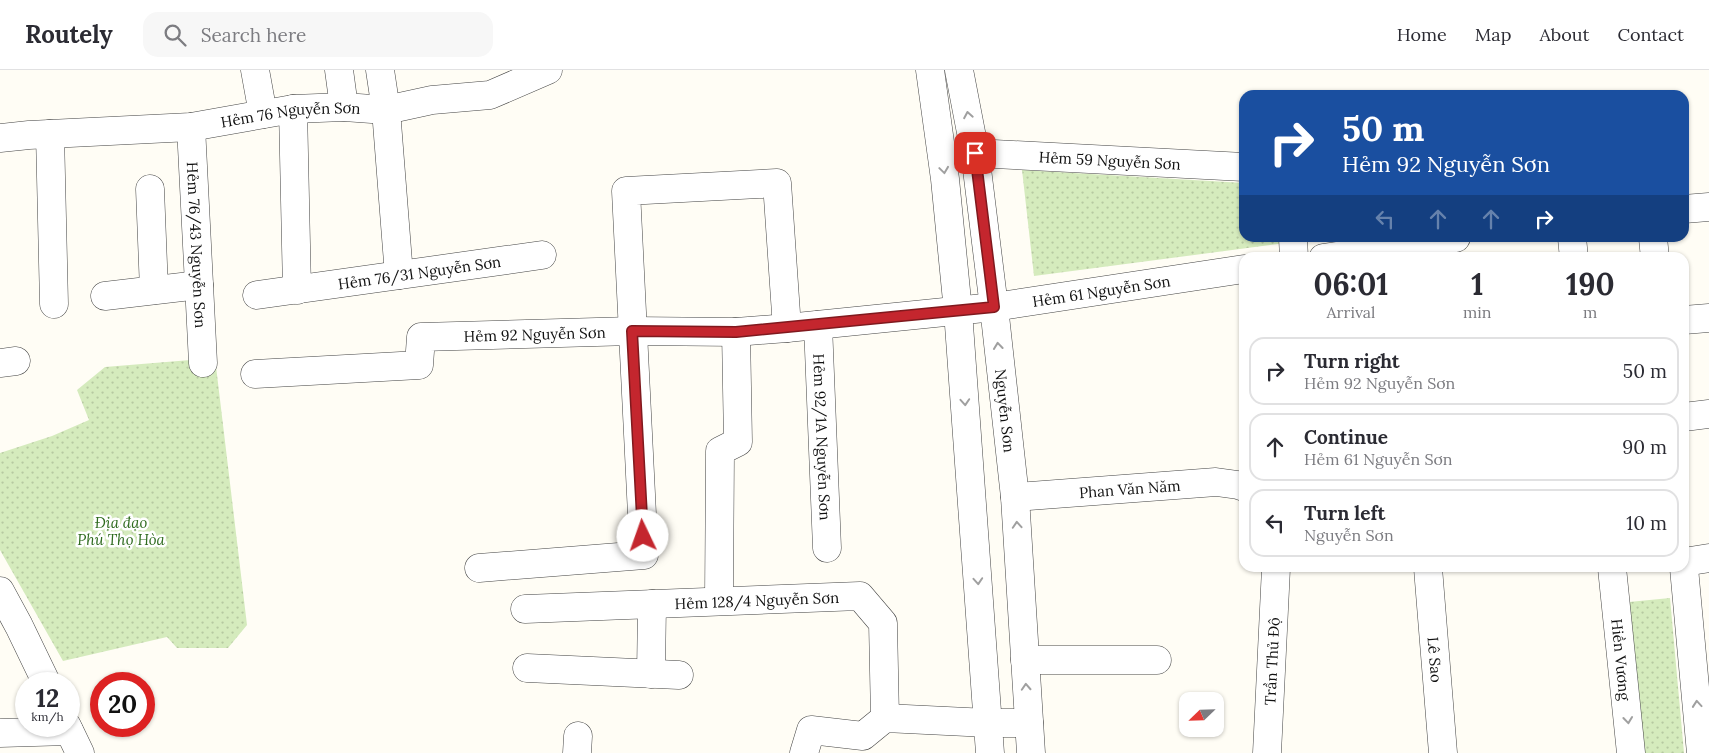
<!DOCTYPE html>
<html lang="en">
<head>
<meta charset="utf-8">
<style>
  :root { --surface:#fff; --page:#f7f7f7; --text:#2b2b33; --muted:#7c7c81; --line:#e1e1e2 }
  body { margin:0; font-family:Lora,serif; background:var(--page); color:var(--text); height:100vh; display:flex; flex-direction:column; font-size:19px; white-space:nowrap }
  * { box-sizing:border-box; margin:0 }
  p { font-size:16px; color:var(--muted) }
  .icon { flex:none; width:28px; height:28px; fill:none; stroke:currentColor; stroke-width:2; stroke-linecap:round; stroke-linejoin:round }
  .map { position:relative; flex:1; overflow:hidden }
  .drawer { position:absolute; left:1239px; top:182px; width:450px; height:320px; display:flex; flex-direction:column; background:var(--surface); border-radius:15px; box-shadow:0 1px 4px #0004 }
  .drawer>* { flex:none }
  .guide { position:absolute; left:1239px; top:20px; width:450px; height:152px; border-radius:15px; box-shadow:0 1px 4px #0004; background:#1a4fa0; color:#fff; overflow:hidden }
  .needle { width:32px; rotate:247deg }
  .controls { position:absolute; left:1179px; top:622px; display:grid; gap:10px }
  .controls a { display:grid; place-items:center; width:45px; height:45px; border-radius:10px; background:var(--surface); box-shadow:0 1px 4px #0004; font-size:25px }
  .speed { position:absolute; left:15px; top:602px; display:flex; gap:10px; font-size:25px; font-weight:700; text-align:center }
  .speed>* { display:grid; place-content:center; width:65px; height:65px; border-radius:50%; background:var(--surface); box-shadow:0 1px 4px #0004; line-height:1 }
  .speed small { font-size:12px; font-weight:400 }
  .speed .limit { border:8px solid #d22; background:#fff; color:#111 }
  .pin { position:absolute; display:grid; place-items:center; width:42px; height:42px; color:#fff; margin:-21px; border-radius:10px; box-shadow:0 2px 8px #0006 }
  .me { position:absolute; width:55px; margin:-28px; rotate:357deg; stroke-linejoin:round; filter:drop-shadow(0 0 4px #0008) }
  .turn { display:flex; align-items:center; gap:18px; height:105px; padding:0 20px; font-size:22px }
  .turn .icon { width:65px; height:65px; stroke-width:2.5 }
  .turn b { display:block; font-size:35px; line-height:42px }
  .lanes { display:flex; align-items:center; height:48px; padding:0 20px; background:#0003; justify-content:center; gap:25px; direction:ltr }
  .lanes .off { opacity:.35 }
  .eta { display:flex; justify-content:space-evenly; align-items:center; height:85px; text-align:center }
  .eta b { font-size:30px; font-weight:700; line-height:35px }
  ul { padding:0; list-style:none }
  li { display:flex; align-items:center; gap:15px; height:68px; margin:0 10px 8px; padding:0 10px; border:2px solid var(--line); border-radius:15px }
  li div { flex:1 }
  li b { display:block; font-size:19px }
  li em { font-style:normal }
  header { display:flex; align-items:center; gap:30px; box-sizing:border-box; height:70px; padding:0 25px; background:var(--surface); border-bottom:1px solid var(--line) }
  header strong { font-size:24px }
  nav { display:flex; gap:28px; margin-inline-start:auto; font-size:18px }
  .search { width:350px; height:45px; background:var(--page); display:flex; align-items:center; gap:12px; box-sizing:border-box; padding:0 18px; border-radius:15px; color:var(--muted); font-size:19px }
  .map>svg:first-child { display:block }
  .park { fill:url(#park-dots) }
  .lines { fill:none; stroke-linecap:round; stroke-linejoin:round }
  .minor-casing { stroke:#444; stroke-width:29 }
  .minor { stroke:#fff; stroke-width:28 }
  .oneway { stroke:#a0a0a0 }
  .route-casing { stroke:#7f191e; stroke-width:12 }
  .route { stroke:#c4262e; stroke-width:9 }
  .labels { text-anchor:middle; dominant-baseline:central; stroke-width:5; stroke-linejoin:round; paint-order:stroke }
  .street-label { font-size:15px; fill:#111; stroke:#fff }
  .park-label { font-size:15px; font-style:italic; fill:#2f6b1f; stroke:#fff }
</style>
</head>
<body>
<header>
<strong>Routely</strong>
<div class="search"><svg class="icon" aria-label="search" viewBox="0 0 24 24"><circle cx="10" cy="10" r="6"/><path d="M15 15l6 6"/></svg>Search here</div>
<nav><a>Home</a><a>Map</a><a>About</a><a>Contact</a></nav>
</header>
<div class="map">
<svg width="1709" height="683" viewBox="0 0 1709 683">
  <defs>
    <pattern id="park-dots" width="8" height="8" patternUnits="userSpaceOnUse" patternTransform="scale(1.25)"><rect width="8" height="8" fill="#d5ebbd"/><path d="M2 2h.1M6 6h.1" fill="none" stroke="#b6c8a1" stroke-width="1.8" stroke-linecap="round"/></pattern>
  </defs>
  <rect width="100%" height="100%" fill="#fffdf5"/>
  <path class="park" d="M 1022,100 L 1244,113 L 1244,168 L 1324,168 L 1034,206 Z
    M 215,288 L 247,555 L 228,578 L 177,578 L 167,567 L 63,591 L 0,480 L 0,383 L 52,366 L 89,350 L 77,320 L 105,297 Z
    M 1670,528 L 1684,683 L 1644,683 L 1629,532 Z"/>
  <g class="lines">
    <defs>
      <g id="minor">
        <path d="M 255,0 L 263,44"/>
        <path d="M 339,0 L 344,37"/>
        <path d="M 380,0 L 386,40 L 399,205"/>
        <path d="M 930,0 L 945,109 L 958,241 L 990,683"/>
        <path id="s1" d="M 959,0 L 975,83 L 994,237 L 1015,427 L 1031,683"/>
        <path d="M 293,39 L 297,220"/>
        <path id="s2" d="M 191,57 L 203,293"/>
        <path d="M 50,64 L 54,234"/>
        <path id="s3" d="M 0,68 L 29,65 L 191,57 L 293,39 L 344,37 L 386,40 L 432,30 L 490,25 L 548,0"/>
        <path id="s4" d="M 975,83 L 1244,97"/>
        <path d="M 150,119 L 154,220"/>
        <path d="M 1684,139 L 1709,137"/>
        <path d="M 1293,168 L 1294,188"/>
        <path d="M 1572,168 L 1574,188"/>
        <path d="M 1653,168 L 1655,188"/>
        <path d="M 1323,188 L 1456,168"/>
        <path id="s5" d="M 257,225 L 542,185"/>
        <path d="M 105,226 L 199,215"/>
        <path d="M 1684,250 L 1709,248"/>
        <path id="s6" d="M 818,255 L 827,478"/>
        <path d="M 0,293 L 16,291"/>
        <path id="s7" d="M 255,304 L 419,295 L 421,267 L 632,261 L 736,262 L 787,258 L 994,237 L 1244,199"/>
        <path d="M 1684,347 L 1709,344"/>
        <path id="s8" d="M 1015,427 L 1216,412 L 1238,415 L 1244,417"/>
        <path d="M 1684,492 L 1709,488"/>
        <path d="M 479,498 L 644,485 L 626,121 L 777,113 L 787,258"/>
        <path id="s9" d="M 1428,498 L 1443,683"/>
        <path id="s10" d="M 1612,498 L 1631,683"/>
        <path d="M 1684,498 L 1701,683"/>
        <path d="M 0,521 L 19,556 L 47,614"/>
        <path d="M 719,531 L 720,381 L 738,372 L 736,262"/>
        <path id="s11" d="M 525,539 L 860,526 L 883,553 L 885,648"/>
        <path d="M 1025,590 L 1157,590"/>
        <path d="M 527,598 L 679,605"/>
        <path d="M 651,604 L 652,534"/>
        <path d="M 67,656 L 80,683"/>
        <path d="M 0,663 L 69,661"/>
        <path d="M 577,683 L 578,666"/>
        <path d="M 804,683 L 811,660 L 863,666 L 885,648 L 988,653 L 1029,653"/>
        <path id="s12" d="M 1267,683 L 1276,498"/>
      </g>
    </defs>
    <use href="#minor" class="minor-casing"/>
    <use href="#minor" class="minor"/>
  </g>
  <defs><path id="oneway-chevron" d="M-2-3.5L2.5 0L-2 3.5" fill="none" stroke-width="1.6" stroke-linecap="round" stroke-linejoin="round" transform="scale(1.25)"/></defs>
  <g class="oneway">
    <use href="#oneway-chevron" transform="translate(968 45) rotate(-100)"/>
    <use href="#oneway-chevron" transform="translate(944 100) rotate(82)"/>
    <use href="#oneway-chevron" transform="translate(998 276) rotate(-96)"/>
    <use href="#oneway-chevron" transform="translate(965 332) rotate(86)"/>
    <use href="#oneway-chevron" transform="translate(1017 455) rotate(-94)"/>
    <use href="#oneway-chevron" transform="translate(978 511) rotate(86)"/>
    <use href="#oneway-chevron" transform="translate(1026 617) rotate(-93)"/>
    <use href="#oneway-chevron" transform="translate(1697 634) rotate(-95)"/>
    <use href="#oneway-chevron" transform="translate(1628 650) rotate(84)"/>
  </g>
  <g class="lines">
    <defs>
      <path id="route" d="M 643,466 L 632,261 L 736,262 L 994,237 L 975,83"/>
    </defs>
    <use href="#route" class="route-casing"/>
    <use href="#route" class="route"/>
  </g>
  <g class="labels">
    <g class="street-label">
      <text stroke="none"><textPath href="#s3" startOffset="292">Hẻm 76 Nguyễn Sơn</textPath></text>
      <text stroke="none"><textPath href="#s4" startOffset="135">Hẻm 59 Nguyễn Sơn</textPath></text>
      <text stroke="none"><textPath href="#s2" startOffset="118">Hẻm 76/43 Nguyễn Sơn</textPath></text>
      <text stroke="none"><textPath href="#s5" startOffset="164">Hẻm 76/31 Nguyễn Sơn</textPath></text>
      <text stroke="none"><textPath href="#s7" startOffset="875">Hẻm 61 Nguyễn Sơn</textPath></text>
      <text stroke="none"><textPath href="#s7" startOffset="306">Hẻm 92 Nguyễn Sơn</textPath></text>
      <text stroke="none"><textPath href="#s1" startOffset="344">Nguyễn Sơn</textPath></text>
      <text stroke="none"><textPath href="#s6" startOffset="112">Hẻm 92/1A Nguyễn Sơn</textPath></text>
      <text stroke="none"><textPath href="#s8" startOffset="115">Phan Văn Năm</textPath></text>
      <text stroke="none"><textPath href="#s11" startOffset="232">Hẻm 128/4 Nguyễn Sơn</textPath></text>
      <text stroke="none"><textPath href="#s12" startOffset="92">Trần Thủ Độ</textPath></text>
      <text stroke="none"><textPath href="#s9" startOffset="92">Lê Sao</textPath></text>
      <text stroke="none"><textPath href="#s10" startOffset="92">Hiền Vương</textPath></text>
    </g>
    <g class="park-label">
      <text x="121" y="452">Địa đạo<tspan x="121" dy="17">Phú Thọ Hòa</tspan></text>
    </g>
  </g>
</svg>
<div class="controls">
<a><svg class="needle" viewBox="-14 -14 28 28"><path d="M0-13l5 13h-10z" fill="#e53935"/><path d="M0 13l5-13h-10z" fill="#7c7c81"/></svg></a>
</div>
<div class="speed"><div>12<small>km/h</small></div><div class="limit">20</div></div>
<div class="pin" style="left:975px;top:83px;background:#d93025"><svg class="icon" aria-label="arrive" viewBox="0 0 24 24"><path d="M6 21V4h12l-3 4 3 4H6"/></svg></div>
<svg class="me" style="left:643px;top:466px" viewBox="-20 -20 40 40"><circle r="19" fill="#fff"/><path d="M0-13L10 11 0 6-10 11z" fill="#c4262e"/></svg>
<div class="guide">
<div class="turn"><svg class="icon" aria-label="right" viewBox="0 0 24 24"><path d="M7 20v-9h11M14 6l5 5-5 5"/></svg><div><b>50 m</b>Hẻm 92 Nguyễn Sơn</div></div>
<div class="lanes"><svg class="icon off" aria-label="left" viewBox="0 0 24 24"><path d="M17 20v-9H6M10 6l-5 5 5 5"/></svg><svg class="icon off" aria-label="ahead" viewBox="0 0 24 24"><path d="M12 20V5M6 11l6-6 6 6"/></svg><svg class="icon off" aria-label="ahead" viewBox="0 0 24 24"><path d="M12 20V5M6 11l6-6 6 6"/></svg><svg class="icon" aria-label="right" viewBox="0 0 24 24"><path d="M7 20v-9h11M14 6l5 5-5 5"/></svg></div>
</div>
<section class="drawer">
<div class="eta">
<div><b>06:01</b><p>Arrival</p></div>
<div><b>1</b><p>min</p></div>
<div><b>190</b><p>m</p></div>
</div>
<ul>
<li><svg class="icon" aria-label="right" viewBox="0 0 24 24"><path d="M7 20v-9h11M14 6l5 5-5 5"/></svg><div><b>Turn right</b><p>Hẻm 92 Nguyễn Sơn</p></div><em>50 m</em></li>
<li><svg class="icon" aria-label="ahead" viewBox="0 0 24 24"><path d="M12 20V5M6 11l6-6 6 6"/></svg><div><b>Continue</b><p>Hẻm 61 Nguyễn Sơn</p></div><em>90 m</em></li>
<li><svg class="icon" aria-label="left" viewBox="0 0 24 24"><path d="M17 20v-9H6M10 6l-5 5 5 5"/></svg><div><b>Turn left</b><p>Nguyễn Sơn</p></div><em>10 m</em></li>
</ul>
</section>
</div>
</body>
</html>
